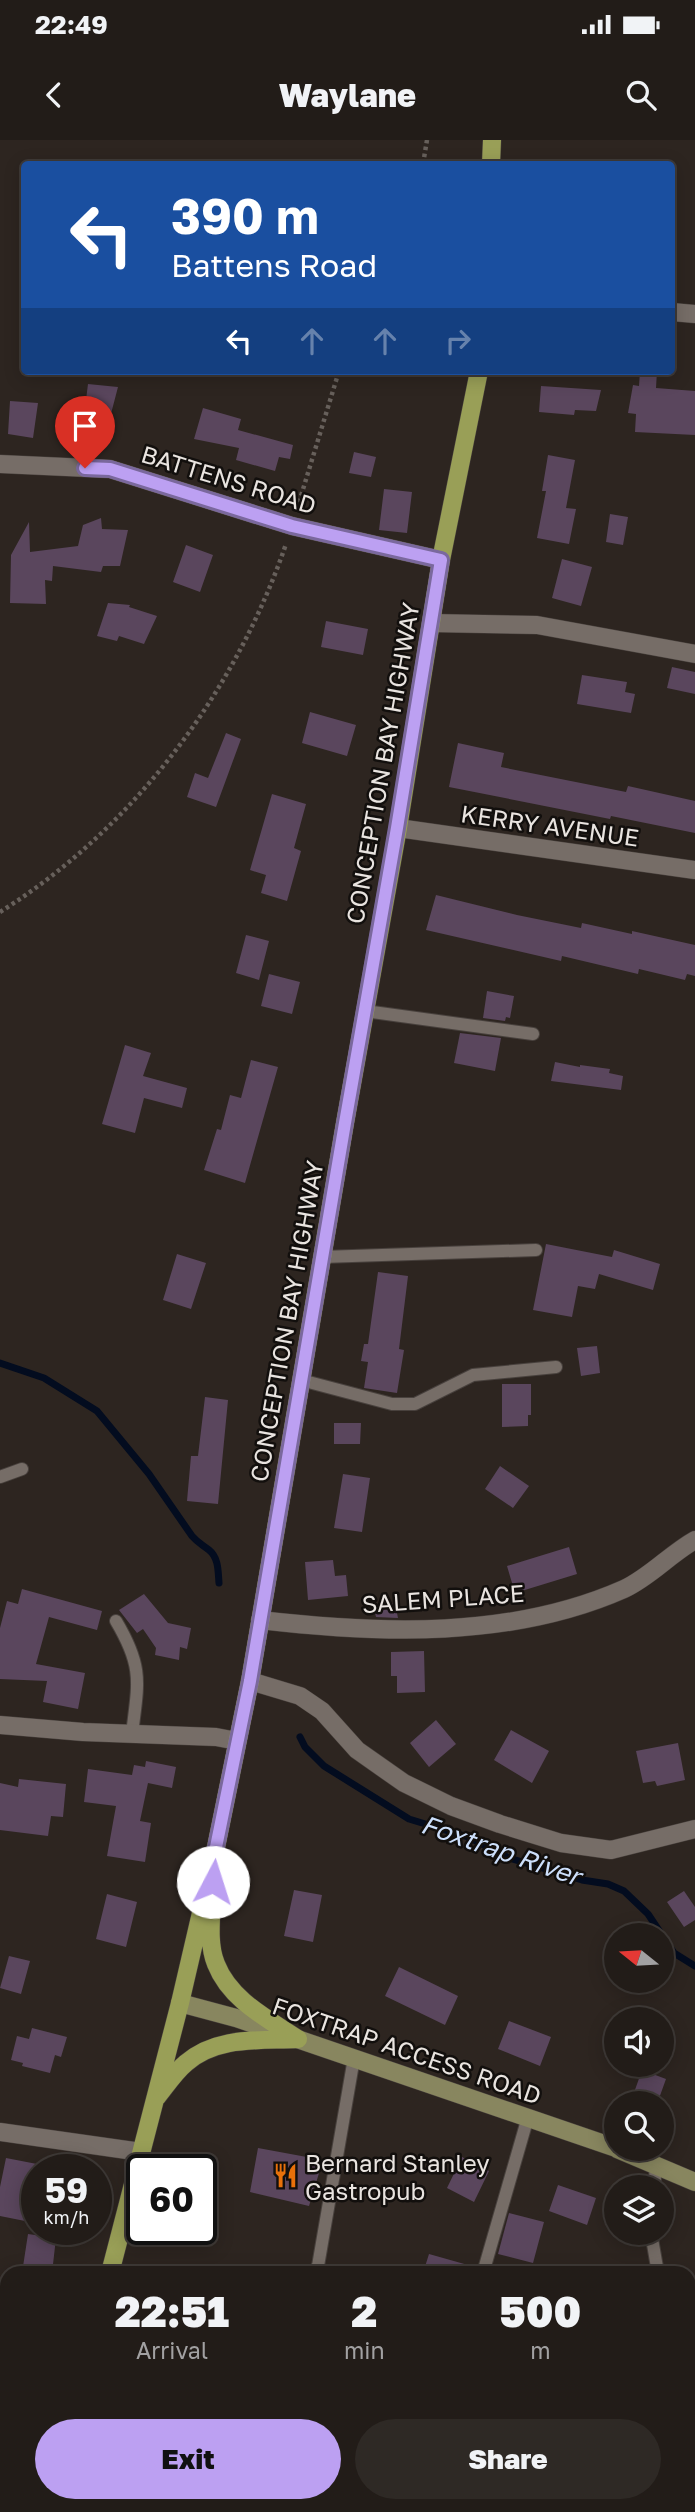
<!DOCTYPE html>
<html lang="en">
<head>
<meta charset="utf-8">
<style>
  :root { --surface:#221c18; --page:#2e2925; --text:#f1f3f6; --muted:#a2a1a2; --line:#3f3a37; --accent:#bca0f2 }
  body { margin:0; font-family:"Golos Text",sans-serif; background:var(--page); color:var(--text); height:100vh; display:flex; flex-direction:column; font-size:26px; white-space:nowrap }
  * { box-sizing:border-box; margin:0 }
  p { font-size:23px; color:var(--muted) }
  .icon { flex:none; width:38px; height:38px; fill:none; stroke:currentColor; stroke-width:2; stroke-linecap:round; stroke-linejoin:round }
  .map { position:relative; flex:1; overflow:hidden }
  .sheet { position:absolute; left:0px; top:2126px; width:696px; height:247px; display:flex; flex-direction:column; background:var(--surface); border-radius:21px 21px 0 0; box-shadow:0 4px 18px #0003,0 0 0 2px var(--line) }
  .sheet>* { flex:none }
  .banner { position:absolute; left:21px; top:21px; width:654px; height:214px; border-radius:7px; box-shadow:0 4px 18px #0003,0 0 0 2px var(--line); background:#1a4fa0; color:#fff; overflow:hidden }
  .needle { width:46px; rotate:288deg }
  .fabs { position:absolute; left:604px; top:1783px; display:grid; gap:14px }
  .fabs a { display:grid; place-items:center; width:70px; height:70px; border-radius:50%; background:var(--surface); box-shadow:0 4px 18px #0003,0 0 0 2px var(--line); font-size:35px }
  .speed { position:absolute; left:21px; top:2014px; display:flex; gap:14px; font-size:35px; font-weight:700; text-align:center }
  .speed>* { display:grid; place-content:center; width:91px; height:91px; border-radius:50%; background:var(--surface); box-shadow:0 4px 18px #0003,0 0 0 2px var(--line); line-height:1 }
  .speed small { font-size:18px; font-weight:400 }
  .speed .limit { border:4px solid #111; border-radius:10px; background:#fff; color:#111 }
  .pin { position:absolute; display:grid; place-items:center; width:60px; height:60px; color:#fff; margin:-72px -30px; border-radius:50% 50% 50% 0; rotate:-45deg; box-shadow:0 0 7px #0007 }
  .pin .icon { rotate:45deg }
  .me { position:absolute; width:77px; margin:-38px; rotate:5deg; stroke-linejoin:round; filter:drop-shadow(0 0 5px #0008) }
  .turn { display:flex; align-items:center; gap:24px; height:147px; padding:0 35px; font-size:32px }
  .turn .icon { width:91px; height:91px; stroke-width:2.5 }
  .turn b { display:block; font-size:49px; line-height:60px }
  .lanes { display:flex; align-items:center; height:66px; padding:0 35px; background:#0003; justify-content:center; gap:35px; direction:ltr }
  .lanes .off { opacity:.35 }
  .eta { display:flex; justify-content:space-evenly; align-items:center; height:119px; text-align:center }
  .eta b { font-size:42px; font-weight:800; line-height:49px }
  .cta { display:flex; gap:14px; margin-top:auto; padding:14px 35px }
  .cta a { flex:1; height:80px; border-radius:42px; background:var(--accent); color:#111; font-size:28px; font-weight:800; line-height:80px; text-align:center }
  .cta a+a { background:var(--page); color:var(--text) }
  .status { display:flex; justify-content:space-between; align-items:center; height:49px; padding:0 35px; background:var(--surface); direction:ltr }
  .status svg { height:19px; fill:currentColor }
  header { display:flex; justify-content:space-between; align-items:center; height:91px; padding:0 35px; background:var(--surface); font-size:32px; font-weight:800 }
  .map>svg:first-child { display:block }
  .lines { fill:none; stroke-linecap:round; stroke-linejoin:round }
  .stream { stroke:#030c1f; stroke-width:7 }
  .building { fill:#5a465d }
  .service-casing { stroke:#48413d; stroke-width:14 }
  .minor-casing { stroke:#48413d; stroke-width:19 }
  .secondary-casing { stroke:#48413d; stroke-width:19 }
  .primary-casing { stroke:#48413d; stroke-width:19 }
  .path { stroke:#67605b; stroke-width:4.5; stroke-dasharray:3.5 3.5; stroke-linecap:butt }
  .service { stroke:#766d67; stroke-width:12 }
  .minor { stroke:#766d67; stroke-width:18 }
  .secondary { stroke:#88865f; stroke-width:18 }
  .primary { stroke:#999f57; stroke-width:18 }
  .route-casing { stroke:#7a689d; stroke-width:18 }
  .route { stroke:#bca0f2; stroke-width:12 }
  .labels { text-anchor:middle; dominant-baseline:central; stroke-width:5; stroke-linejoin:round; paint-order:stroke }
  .street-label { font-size:24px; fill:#e9e4e0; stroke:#120f0d }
  .poi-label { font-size:24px; fill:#e9e4e0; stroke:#120f0d; text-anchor:start }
  .water-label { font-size:26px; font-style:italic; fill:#ccdffb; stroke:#120f0d }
</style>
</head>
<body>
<div class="status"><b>22:49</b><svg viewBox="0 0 49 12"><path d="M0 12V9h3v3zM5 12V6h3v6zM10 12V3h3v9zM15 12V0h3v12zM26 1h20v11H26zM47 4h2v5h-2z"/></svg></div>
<header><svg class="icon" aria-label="back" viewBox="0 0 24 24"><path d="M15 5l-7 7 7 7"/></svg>Waylane<svg class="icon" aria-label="search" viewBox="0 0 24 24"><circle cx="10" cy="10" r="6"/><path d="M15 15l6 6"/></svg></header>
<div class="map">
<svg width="695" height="2372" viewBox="0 0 695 2372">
  <rect width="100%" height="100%" fill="#2d2520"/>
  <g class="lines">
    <path class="stream" d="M 0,1223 L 44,1238 L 97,1271 L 149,1334 L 192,1396 C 198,1403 203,1405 209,1410 C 219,1418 218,1432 219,1443
      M 300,1597 L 305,1607 L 324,1626 L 409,1679 L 468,1697 L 509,1718 L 582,1740 L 608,1744 L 624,1751 L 648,1774 L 674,1813 L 695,1826"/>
  </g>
  <path class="building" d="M 640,231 L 657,231 L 656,248 L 695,251 L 695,295 L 635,292 L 636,274 L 628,273 L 633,245 L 639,246 Z
    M 88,244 L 118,247 L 107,289 L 82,292 Z
    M 541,246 L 601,250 L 596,271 L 575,270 L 574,275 L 539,272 Z
    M 10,261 L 38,263 L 33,298 L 8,294 Z
    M 203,268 L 241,279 L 238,290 L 293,305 L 290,319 L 279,317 L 275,331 L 236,320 L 239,308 L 194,299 Z
    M 354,312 L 376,317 L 371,337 L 349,333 Z
    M 548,315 L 575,320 L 566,368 L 576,369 L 569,404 L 537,398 L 546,351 L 542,351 Z
    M 384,349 L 412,352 L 407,393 L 379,390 Z
    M 610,374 L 628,377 L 623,405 L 606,402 Z
    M 101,378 L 102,389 L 128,390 L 120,426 L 103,426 L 101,432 L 53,426 L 52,441 L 45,440 L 46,464 L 10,463 L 11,415 L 29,382 L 30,412 L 78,406 L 83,385 Z
    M 186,405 L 213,415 L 200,452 L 173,442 Z
    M 562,419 L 592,427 L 581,466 L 552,458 Z
    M 108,463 L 130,465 L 129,467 L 157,476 L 144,504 L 119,496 L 117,501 L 97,496 Z
    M 326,481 L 368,489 L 363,515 L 321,507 Z
    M 672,527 L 695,532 L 695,554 L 667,548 Z
    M 582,535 L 627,542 L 625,552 L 635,554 L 631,573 L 577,564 Z
    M 310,572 L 356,585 L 347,616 L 302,603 Z
    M 226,593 L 241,599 L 216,667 L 187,657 L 195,633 L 208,638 Z
    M 458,603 L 504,613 L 501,627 L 626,652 L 628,646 L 695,661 L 695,693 L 611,676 L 610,679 L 449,647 Z
    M 272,654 L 306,664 L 294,708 L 301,711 L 287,761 L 261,753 L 266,735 L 250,730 Z
    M 436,755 L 517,775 L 581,788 L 582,783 L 632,794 L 632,791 L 695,805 L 695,836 L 687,834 L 685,840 L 639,829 L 638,834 L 562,816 L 561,821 L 426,790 Z
    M 246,795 L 269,801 L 259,840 L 236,833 Z
    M 269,834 L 300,842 L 292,874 L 261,866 Z
    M 487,851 L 514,856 L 510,878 L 506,877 L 505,881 L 483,878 Z
    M 460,893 L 501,898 L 495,931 L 454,923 Z
    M 125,905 L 151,913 L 143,936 L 187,948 L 182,968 L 144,958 L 135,993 L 102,984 Z
    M 251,920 L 278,927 L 245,1043 L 204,1030 L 217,989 L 221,990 L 230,955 L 241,958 Z
    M 555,922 L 580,927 L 580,925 L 610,929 L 609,933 L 623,936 L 621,950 L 551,941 Z
    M 546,1104 L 612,1117 L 614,1110 L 660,1124 L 653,1150 L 599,1134 L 595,1149 L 578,1146 L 572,1177 L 533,1170 Z
    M 177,1114 L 206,1123 L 191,1169 L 163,1160 Z
    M 378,1132 L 408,1136 L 399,1209 L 404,1210 L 397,1253 L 364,1248 L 368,1222 L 361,1221 L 364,1204 L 368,1204 Z
    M 597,1206 L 600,1233 L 581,1236 L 577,1208 Z
    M 502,1244 L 531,1244 L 531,1275 L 528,1275 L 528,1286 L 502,1287 Z
    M 205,1257 L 228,1260 L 218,1364 L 187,1361 L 191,1316 L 198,1316 Z
    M 334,1283 L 361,1283 L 360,1304 L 334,1304 Z
    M 500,1326 L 529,1346 L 513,1368 L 485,1349 Z
    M 343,1334 L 370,1338 L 362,1392 L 334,1388 Z
    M 569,1407 L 577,1434 L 515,1453 L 507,1426 Z
    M 333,1420 L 335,1436 L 346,1435 L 348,1456 L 308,1460 L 305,1422 Z
    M 22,1449 L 102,1471 L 97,1490 L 49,1477 L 36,1524 L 85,1533 L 78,1569 L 43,1562 L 47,1541 L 0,1539 L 0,1488 L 7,1461 L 18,1464 Z
    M 144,1454 L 168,1483 L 191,1488 L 187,1509 L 180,1507 L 179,1520 L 155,1515 L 156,1508 L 143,1489 L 137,1493 L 119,1470 Z
    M 395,1463 L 398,1478 L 376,1477 L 374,1467 Z
    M 424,1511 L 425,1552 L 397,1553 L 397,1536 L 391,1536 L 391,1512 Z
    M 436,1580 L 456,1604 L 429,1627 L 410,1603 Z
    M 511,1590 L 549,1611 L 532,1643 L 494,1620 Z
    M 678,1603 L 685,1640 L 657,1646 L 655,1641 L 643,1643 L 636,1611 Z
    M 146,1621 L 176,1627 L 172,1648 L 148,1643 L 140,1681 L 151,1683 L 145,1722 L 107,1716 L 116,1666 L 84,1662 L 88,1629 L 132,1635 L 134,1625 L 145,1627 Z
    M 19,1639 L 66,1644 L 63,1677 L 51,1676 L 48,1696 L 0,1690 L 0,1643 L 18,1647 Z
    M 294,1750 L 322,1755 L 313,1802 L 284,1796 Z
    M 684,1751 L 695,1767 L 695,1780 L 684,1787 L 667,1762 Z
    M 107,1754 L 137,1762 L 126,1807 L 96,1799 Z
    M 9,1816 L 30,1821 L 21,1854 L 0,1848 Z
    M 399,1827 L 458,1856 L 445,1885 L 385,1856 Z
    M 509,1881 L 551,1897 L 540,1926 L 498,1909 Z
    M 32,1888 L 67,1897 L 61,1917 L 55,1915 L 50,1933 L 22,1926 L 23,1923 L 11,1920 L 17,1896 L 29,1899 Z
    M 642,1930 L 666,1939 L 657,1964 L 630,1964 Z
    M 258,2008 L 323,2020 L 309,2066 L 250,2052 Z
    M 462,2017 L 489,2031 L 474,2062 L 447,2048 Z
    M 6,2018 L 37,2024 L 35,2083 L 0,2076 L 0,2047 Z
    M 558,2045 L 596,2058 L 587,2085 L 549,2071 Z
    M 509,2073 L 544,2082 L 533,2123 L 498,2114 Z
    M 28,2094 L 56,2098 L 52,2133 L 22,2133 Z
    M 429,2114 L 475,2127 L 474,2133 L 423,2133 Z"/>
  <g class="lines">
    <defs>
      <path id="service" d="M 365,871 L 533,894
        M 322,1117 L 536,1110
        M 301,1240 L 392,1264 L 415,1264 L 473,1235 L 556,1227
        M 0,1337 L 22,1329
        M 116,1481 C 144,1528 138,1543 132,1594
        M 654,2048 L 656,2026
        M 651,2093 L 658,2133
        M 312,2133 L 318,2126 L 354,1918
        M 483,2133 L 528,1977
        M 690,2229 L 695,2246
        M 218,2366 L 302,2372
        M 358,2372 L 376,2366"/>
      <path id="minor" d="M 672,172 L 695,174
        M 0,324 L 110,329 L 292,386 L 441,420
        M 431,483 L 537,485 L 695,514
        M 398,688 L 695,730
        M 260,1480 C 380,1494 511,1499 624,1449 C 650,1437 670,1414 695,1400
        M 250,1541 L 300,1556 L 322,1571 L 357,1610 L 404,1643 L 451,1666 L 500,1684 L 561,1703 L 611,1710 L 695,1689
        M 0,1585 L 83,1592 L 216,1597 L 237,1601
        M 0,1992 L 141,2012"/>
      <path id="secondary" d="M 180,1863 L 236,1878 L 616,2008
        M 617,2009 L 695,2042"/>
      <path id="primary" d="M 491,24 L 492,0
        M 212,1760 C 211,1780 208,1805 216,1824 C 230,1860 268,1879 298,1899
        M 157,1957 C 166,1946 175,1932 186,1923 C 217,1896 259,1901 298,1899
        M 110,2133 L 180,1863 L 214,1717 L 250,1541 L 345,983 L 398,688 L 441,420 L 479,231
        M 50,2372 L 51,2366"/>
    </defs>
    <use href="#service" class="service-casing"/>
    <use href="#minor" class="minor-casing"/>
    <use href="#secondary" class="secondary-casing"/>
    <use href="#primary" class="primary-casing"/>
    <path class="path" d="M 423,24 L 427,0
      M 297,369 L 339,231
      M 0,772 C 134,688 235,553 286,404"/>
    <use href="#service" class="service"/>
    <use href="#minor" class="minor"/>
    <use href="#secondary" class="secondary"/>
    <use href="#primary" class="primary"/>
  </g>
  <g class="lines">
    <defs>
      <path id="route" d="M 85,328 L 110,329 L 292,386 L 441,420 L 397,688 L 345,983 L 250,1541 L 214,1717 L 213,1742"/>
    </defs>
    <use href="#route" class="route-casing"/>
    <use href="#route" class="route"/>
  </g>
  <defs>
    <symbol id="restaurant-bare" viewBox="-9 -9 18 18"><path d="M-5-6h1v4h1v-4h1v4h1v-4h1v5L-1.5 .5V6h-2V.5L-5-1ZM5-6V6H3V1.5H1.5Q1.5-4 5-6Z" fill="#e8710a" stroke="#120f0d" stroke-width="2.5" paint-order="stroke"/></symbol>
  </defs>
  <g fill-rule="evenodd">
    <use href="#restaurant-bare" x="268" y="2018" width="35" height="35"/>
  </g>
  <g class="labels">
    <g class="street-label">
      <text transform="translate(229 339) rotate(17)">BATTENS ROAD</text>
      <text transform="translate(382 623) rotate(-80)">CONCEPTION BAY HIGHWAY</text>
      <text transform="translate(550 685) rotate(8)">KERRY AVENUE</text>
      <text transform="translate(286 1181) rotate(-80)">CONCEPTION BAY HIGHWAY</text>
      <text transform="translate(443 1458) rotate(-4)">SALEM PLACE</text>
      <text transform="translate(407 1910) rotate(19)">FOXTRAP ACCESS ROAD</text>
    </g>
    <g class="poi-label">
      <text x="305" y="2022">Bernard Stanley<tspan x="305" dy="28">Gastropub</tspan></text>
    </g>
    <g class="water-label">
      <text transform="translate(501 1710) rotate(19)">Foxtrap River</text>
    </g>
  </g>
</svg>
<div class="fabs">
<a><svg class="needle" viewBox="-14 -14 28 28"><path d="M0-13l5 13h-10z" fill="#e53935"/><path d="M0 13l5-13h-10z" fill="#a2a1a2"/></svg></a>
<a><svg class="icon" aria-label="sound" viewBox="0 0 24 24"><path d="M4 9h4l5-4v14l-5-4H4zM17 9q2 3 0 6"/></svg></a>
<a><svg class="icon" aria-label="search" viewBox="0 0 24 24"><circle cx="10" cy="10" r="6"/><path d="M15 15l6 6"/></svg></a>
<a><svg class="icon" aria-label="layers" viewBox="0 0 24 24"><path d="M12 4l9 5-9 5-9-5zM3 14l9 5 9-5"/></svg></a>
</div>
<div class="speed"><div>59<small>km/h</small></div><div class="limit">60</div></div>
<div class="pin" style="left:85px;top:328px;background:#d93025"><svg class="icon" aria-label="arrive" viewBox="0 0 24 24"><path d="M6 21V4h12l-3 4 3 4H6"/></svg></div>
<svg class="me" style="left:213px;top:1742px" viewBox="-20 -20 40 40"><circle r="19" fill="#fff"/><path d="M0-13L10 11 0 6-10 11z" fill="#bca0f2"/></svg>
<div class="banner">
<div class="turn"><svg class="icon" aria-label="left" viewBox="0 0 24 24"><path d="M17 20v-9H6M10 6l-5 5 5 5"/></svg><div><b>390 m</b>Battens Road</div></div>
<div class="lanes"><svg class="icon" aria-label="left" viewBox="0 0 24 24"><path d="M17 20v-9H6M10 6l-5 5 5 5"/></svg><svg class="icon off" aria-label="ahead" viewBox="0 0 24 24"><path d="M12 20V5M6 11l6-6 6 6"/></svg><svg class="icon off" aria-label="ahead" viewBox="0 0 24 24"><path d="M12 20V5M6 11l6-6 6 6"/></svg><svg class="icon off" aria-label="right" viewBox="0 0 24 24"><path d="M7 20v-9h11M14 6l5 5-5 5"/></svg></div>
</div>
<section class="sheet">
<div class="eta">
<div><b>22:51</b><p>Arrival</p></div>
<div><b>2</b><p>min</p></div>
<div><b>500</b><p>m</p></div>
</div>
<div class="cta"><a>Exit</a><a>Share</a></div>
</section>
</div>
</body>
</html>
